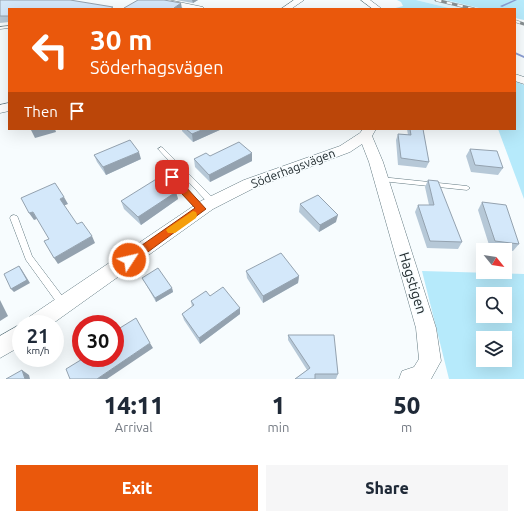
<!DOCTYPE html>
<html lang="en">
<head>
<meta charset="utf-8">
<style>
  :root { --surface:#fff; --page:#f6f6f7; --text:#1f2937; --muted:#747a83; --accent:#ea580c }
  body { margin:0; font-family:Ubuntu,sans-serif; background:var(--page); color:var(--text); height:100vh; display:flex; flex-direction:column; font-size:15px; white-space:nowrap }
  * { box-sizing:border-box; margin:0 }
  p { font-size:13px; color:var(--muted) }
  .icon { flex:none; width:22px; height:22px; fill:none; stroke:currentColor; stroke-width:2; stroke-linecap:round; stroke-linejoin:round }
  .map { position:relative; height:379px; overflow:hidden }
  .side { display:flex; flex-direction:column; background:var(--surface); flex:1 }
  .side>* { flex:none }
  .guide { position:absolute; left:8px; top:8px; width:508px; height:122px; border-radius:0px; box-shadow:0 4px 16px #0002; background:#ea580c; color:#fff; overflow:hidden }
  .needle { width:26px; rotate:120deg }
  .controls { position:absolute; left:476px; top:243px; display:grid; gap:8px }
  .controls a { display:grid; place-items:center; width:36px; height:36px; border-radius:0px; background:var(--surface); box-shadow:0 4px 16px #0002; font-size:20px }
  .speed { position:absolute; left:12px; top:315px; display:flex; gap:8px; font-size:20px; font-weight:700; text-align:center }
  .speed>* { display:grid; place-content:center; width:52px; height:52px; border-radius:50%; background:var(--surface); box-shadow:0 4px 16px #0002; line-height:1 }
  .speed small { font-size:10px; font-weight:400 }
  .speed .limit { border:6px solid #d22; background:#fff; color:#111 }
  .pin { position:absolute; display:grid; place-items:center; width:34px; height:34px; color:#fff; margin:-17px; border-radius:8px; box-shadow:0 2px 6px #0006 }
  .me { position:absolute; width:44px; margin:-22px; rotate:55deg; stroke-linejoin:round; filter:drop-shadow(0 0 3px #0008) }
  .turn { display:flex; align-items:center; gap:14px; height:84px; padding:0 16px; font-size:18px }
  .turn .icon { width:52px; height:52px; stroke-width:2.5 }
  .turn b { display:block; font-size:28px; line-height:34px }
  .then { display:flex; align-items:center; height:38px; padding:0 16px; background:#0003; gap:8px; font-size:15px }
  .eta { display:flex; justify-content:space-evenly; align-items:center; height:68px; text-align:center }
  .eta b { font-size:24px; font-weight:800; line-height:28px }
  .action { display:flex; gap:8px; margin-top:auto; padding:8px 16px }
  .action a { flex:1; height:46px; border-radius:0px; background:var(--accent); color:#fff; font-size:16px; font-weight:800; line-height:46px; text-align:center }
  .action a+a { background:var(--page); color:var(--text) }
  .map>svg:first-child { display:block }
  .built { fill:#e1f6fd }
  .green { fill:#b6eafb; fill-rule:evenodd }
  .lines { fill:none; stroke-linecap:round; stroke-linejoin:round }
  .stream { fill:#8a9dd2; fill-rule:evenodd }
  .lane-casing { stroke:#637a82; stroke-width:1 }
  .street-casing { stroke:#637a82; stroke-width:1 }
  .lane { fill:#fff; fill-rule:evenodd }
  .street { fill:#fff; fill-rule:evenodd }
  .rail-casing { stroke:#889092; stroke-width:3 }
  .rail { stroke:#f7fcfe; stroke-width:2; stroke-dasharray:5.5; stroke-linecap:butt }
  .wall { fill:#b6c8d7 }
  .shaded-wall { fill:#94a2af }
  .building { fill:#d4e8fa; stroke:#94a2af }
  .route { fill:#ea580c; stroke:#983908 }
  .slow { fill:#f59e0b }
  .labels { text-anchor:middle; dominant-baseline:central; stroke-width:3; stroke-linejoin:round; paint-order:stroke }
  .street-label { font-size:12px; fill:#222c2f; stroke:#f7fcfe }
  .near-street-label { font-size:14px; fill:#222c2f; stroke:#f7fcfe }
</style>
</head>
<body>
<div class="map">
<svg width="524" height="379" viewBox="0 0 524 379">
  <rect width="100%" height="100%" fill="#f7fcfe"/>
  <path class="built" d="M 416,0 L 446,0 L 483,9 L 453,9 Z"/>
  <path class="green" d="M 397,0 L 416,0 L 453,9 L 392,9 L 403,6 L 401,2 Z
    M 446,0 L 524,0 L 524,20 L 515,18 L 515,9 L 483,9 Z
    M 515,81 L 524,85 L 524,199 L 498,129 L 515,129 Z
    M 422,271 L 524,274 L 524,379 L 449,379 ZM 483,294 L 505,294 L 505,316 L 483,316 ZM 483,338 L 505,338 L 505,360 L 483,360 Z"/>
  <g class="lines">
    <path class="stream" d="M 514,0 L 517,0 L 502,7 L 500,6 Z
      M 515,52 L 524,56 L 524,58 L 515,54 Z"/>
    <defs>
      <path id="lane" d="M 9,26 L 9,28 L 0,29 L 0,27 Z
        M 161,147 L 163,148 L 215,200 L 216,202 L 215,204 L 209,204 L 159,150 L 158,149 Z
        M 160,164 L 164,164 L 204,207 L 205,209 L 204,211 L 198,211 L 160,168 L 159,166 Z
        M 379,177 L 381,177 L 467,186 L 470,188 L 467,190 L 381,181 L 378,179 Z
        M 14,215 L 17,216 L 18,218 L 32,256 L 66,301 L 67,304 L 66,307 L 63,308 L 60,307 L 26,260 L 10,218 L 11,216 Z"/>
      <path id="street" d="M 153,0 L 169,0 L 203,7 L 204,9 L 188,9 L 154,2 Z
        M 294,0 L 304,0 L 291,9 L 281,9 Z
        M 361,0 L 370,0 L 382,9 L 373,9 Z
        M 515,74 L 524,77 L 524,84 L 515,81 Z
        M 9,103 L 9,111 L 0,113 L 0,105 Z
        M 363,129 L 376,129 L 372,136 L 383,162 L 436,328 L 441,361 L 431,379 L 399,379 L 402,371 L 414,367 L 419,359 L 416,328 L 369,162 L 362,144 L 350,152 L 254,188 L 213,209 L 52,324 L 26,324 L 29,317 L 201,201 L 244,180 L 340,146 L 360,133 Z
        M 21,324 L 21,346 L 0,358 L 0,336 Z"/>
    </defs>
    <use href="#lane" class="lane-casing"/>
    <use href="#street" class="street-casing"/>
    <use href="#lane" class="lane"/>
    <use href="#street" class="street"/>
    <defs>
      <path id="rail" d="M 436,0 L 474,9
        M 515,21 L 524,24"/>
    </defs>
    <use href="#rail" class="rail-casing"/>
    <use href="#rail" class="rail"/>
  </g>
  <path class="wall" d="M 0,0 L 9,9 L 9,22 L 0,23 Z
    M 176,0 L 198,0 L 193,3 Z
    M 182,129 L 222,129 L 193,142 L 182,131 Z
    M 407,129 L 423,129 L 429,162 L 426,168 L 398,165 L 396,140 L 398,134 L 408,135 Z
    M 470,149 L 503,168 L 498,175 L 471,172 L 466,156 Z
    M 252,153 L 252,161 L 210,182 L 195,167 L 194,159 L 210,156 Z
    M 94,155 L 141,159 L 106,175 L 97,162 Z
    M 428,180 L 462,242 L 458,249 L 427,248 L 415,212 L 418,205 L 429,205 L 425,187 Z
    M 176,192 L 178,199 L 141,225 L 124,209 L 121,201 Z
    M 482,202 L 519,244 L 513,251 L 490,248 L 478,210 Z
    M 300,204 L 336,222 L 319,232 L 299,212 Z
    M 246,271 L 299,276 L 298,283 L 263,303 L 247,278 Z
    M 142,278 L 172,288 L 173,292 L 156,302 L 144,281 Z
    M 210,296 L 240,308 L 240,314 L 200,344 L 184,320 L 182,314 L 192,307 L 191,301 Z
    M 288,335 L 338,374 L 336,379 L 295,379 L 307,370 L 288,340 Z"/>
  <path class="shaded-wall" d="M 192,0 L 198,0 L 193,3 Z
    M 181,3 L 182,9 L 174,9 L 174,8 Z
    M 37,129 L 55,129 L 56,132 L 35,138 L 31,130 Z
    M 204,129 L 222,129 L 193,142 L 192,134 Z
    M 139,152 L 141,159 L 106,175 L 103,167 Z
    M 252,153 L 252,161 L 210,182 L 209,175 Z
    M 176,192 L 178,199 L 141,225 L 138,217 Z
    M 64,197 L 68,204 L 63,206 L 60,199 Z
    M 33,212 L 37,219 L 34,220 L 29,213 Z
    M 338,215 L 336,222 L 319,232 L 320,225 Z
    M 92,236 L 95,243 L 58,264 L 54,258 Z
    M 19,266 L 22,270 L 30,283 L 14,292 L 11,289 Z
    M 299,276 L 298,283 L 263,303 L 263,296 Z
    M 172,288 L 173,292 L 156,302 L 155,298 Z
    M 0,300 L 8,316 L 0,321 Z
    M 240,308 L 240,314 L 200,344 L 199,338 Z
    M 150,343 L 153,348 L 107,379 L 97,379 Z
    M 22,370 L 29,375 L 30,379 L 25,379 Z"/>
  <path class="building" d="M 0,0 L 70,0 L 113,7 L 110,9 L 9,9 L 9,16 L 0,16 Z
    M 138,0 L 164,0 L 181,3 L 174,8 L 178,9 L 128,9 L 124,8 Z
    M 186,129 L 204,129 L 192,134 Z
    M 410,129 L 423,129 L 429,162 L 401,158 L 398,134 L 411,135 Z
    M 130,140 L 139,152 L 103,167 L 94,155 Z
    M 239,142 L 252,153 L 209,175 L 194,159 L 206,153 L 210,156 Z
    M 470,149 L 497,151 L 503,168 L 475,165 Z
    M 158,178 L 176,192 L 138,217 L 121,201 Z
    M 428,180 L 438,181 L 462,242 L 430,241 L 418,205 L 434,205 Z
    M 55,183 L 64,197 L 60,199 L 77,224 L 82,222 L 92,236 L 54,258 L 44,241 L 49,239 L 33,212 L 29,213 L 21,198 Z
    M 318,195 L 338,215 L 320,225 L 300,204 Z
    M 482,202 L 506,205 L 519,244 L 495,241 Z
    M 281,253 L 299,276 L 263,296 L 246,271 Z
    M 19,266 L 27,280 L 11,289 L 4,274 Z
    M 158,268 L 172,288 L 155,298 L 142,278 Z
    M 223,287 L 240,308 L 199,338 L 182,314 L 194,305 L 191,301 L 206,291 L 210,296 Z
    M 136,318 L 150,343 L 97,379 L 70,379 L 66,369 L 84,358 L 115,358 L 115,331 Z
    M 288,335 L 334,335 L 338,374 L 315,374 L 315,379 L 295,379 L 310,368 Z
    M 22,370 L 25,379 L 6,379 Z"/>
  <path class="route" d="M 172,174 L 175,175 L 206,209 L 133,263 L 129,265 L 125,263 L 124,260 L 125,257 L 195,208 L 168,179 L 167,177 Z"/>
  <path class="slow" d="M 193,211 L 196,212 L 197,215 L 196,218 L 175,233 L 168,233 L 166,230 L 168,228 Z"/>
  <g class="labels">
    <g class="street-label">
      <text transform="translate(293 168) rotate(-21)">Söderhagsvägen</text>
    </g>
    <g class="near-street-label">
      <text transform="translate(413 283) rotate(73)">Hagstigen</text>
    </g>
  </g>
</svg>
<div class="controls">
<a><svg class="needle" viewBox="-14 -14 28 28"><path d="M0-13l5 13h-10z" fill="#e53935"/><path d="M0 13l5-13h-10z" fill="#747a83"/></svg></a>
<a><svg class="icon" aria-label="search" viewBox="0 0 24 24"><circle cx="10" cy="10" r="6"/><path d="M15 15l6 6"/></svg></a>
<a><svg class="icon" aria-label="layers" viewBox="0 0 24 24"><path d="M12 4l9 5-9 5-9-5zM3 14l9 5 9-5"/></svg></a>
</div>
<div class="speed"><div>21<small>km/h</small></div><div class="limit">30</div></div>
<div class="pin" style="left:172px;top:177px;background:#d93025"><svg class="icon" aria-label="arrive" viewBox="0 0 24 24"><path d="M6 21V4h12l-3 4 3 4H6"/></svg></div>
<svg class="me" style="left:129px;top:260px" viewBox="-20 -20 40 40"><circle r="17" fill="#ea580c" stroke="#fff" stroke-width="3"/><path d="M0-11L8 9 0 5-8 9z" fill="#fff"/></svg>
<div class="guide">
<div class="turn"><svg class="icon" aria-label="left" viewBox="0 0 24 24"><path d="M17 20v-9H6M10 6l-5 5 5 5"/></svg><div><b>30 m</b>Söderhagsvägen</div></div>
<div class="then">Then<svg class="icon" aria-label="arrive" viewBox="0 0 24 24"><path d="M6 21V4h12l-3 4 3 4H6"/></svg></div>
</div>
</div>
<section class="side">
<div class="eta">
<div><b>14:11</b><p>Arrival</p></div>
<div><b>1</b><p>min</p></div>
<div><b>50</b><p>m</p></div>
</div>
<div class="action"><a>Exit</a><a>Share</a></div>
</section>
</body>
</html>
